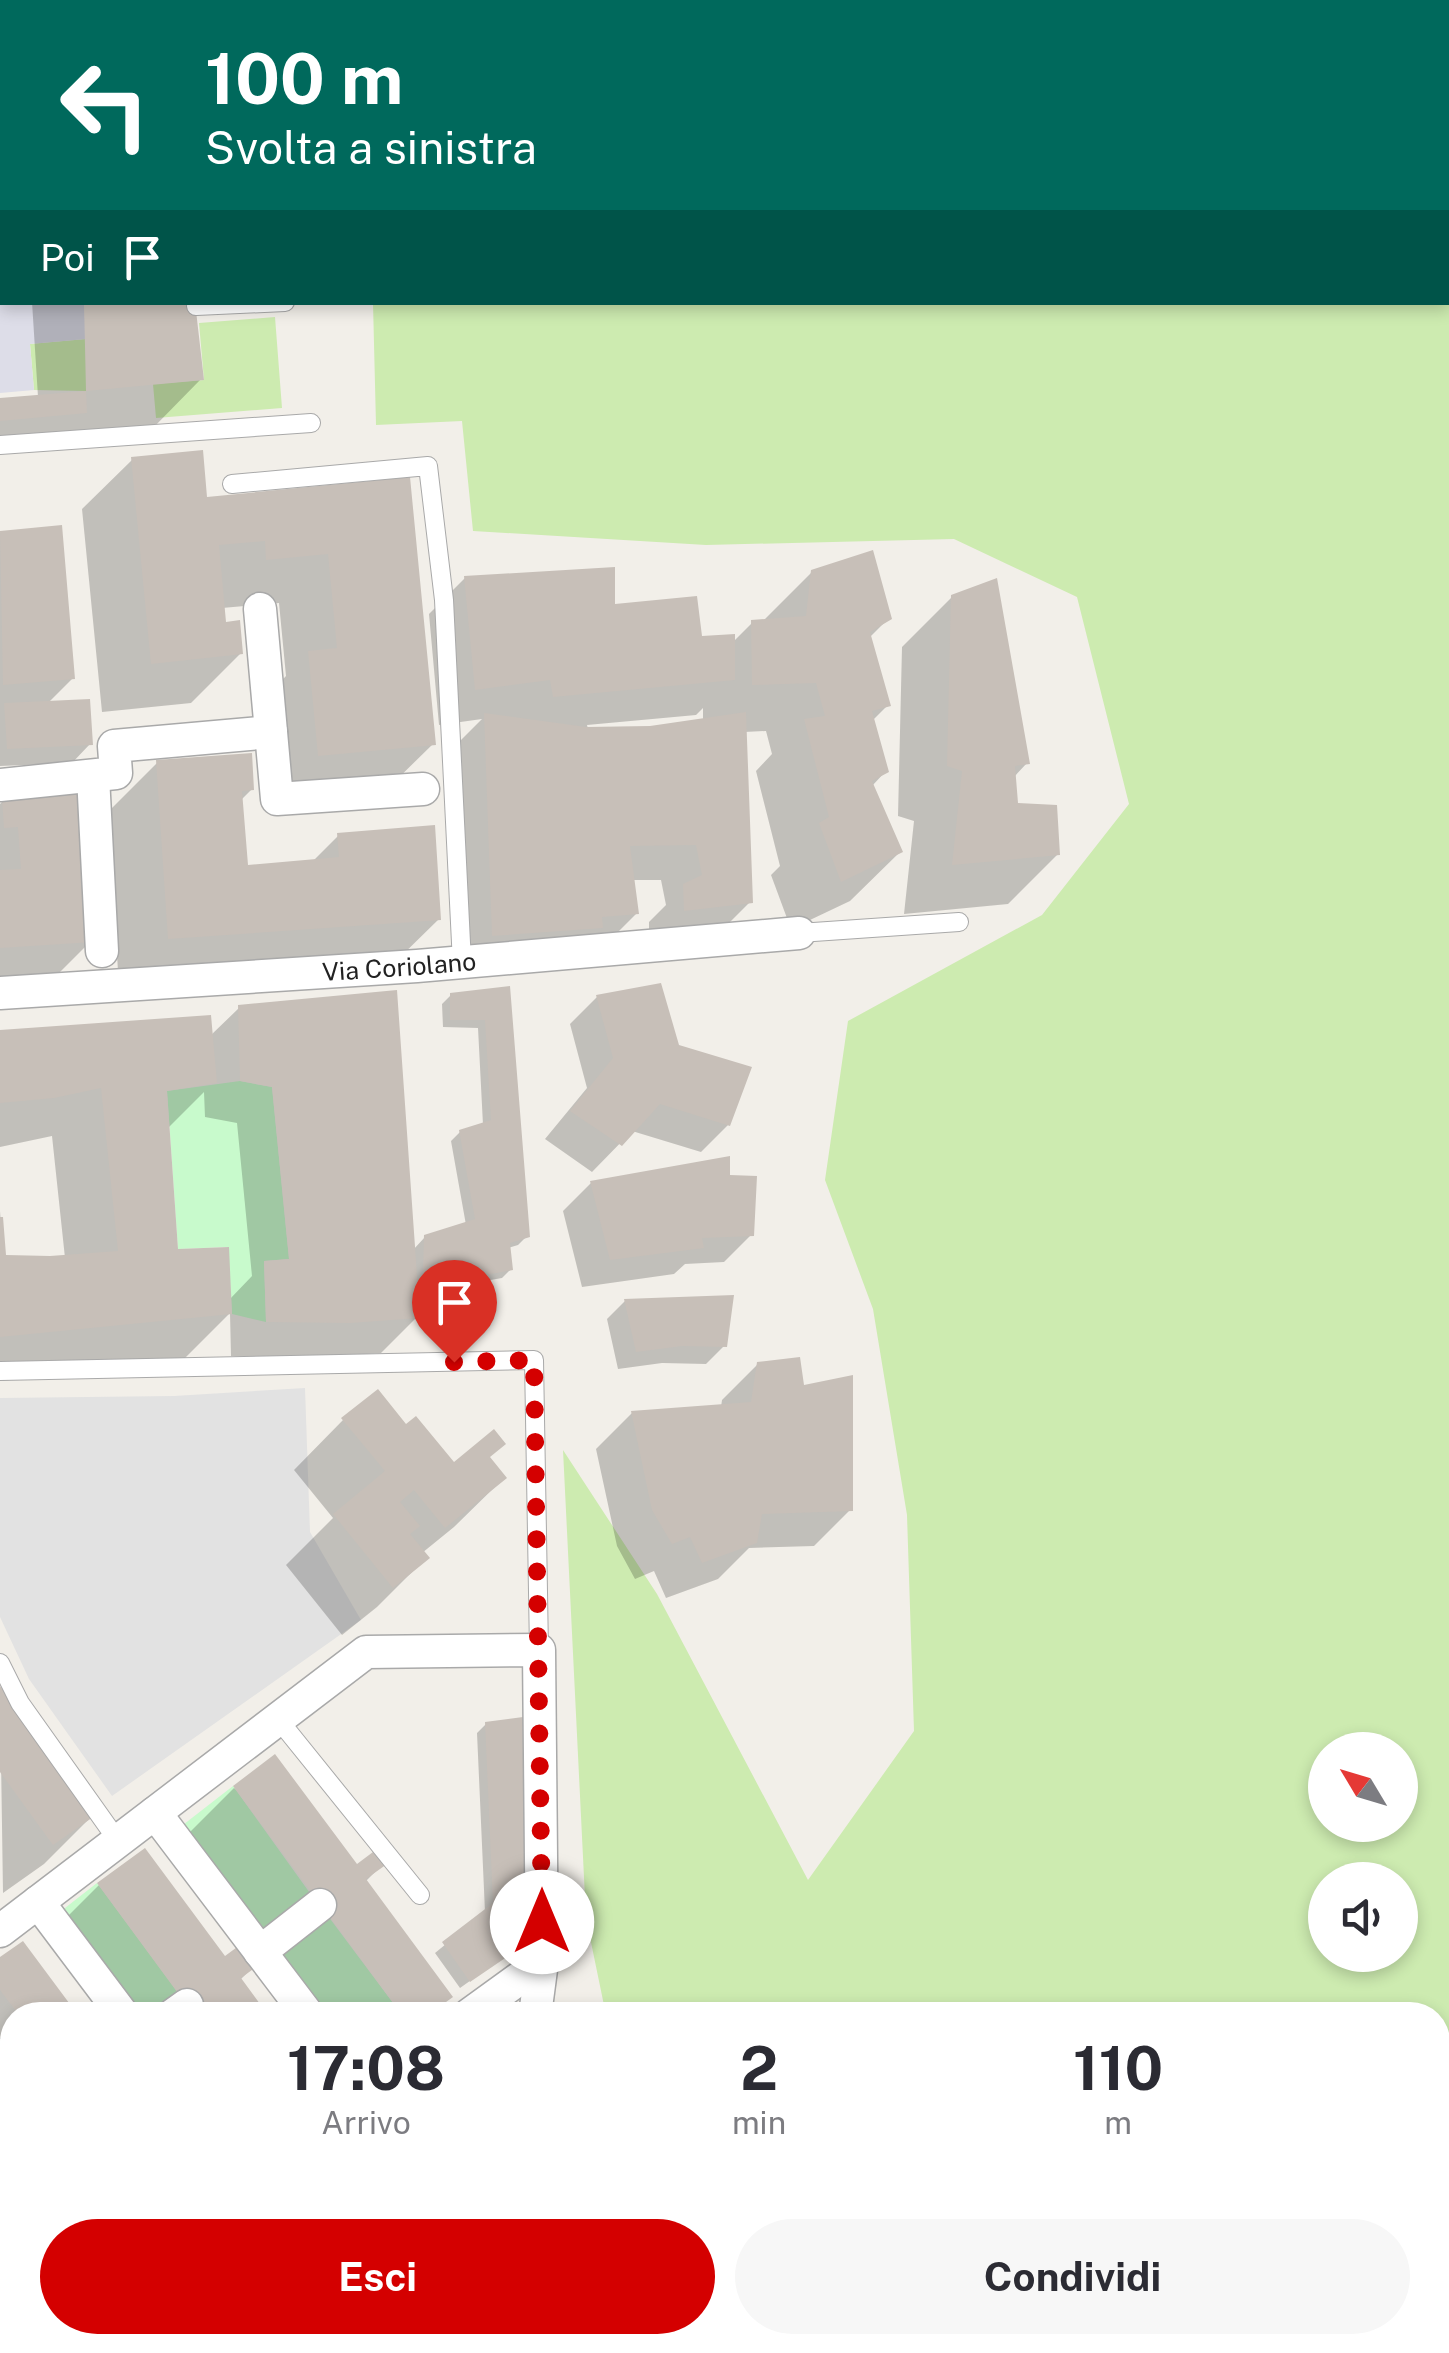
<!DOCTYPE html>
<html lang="it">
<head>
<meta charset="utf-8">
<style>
  :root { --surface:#fff; --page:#f7f7f7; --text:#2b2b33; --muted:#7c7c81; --accent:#d40000 }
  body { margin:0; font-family:"Public Sans",sans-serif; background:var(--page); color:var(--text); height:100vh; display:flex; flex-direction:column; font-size:38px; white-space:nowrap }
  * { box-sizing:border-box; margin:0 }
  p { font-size:32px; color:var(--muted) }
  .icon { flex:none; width:55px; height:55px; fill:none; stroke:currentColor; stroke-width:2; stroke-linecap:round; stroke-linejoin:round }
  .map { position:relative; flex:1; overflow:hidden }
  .sheet { position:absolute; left:0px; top:2002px; width:1450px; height:352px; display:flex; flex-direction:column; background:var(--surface); border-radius:40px 40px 0 0; box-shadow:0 5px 15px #0003 }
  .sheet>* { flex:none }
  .top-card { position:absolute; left:0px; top:0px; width:1450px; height:305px; box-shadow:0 5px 15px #0003; background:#00695c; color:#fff; overflow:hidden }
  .needle { width:65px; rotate:308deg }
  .tools { position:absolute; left:1308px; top:1732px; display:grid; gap:20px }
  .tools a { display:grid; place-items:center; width:110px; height:110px; border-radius:50%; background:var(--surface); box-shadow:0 5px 15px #0003; font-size:50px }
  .pin { position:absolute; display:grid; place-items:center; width:85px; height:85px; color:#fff; margin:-102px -42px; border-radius:50% 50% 50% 0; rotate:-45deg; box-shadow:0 0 10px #0007 }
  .pin .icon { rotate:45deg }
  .me { position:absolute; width:110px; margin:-55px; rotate:0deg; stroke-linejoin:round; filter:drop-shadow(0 0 8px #0008) }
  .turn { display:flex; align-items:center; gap:35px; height:210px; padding:0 40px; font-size:45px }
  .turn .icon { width:130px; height:130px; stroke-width:2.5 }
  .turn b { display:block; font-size:70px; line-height:85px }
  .then { display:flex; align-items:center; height:95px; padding:0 40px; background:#0003; gap:20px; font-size:38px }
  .eta { display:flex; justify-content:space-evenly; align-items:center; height:170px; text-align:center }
  .eta b { font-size:60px; font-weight:700; line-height:70px }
  .cta { display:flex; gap:20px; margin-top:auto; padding:20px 40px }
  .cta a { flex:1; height:115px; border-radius:60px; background:var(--accent); color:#fff; font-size:40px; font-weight:700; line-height:115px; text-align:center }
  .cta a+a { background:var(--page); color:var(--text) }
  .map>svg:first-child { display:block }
  .grass { fill:#cdebb0; fill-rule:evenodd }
  .park { fill:#c8facc }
  .parking { fill:#e2e2e2 }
  .plaza { fill:#dddde8 }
  .shadow { fill:#0003; fill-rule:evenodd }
  .building { fill:#c7bfb8 }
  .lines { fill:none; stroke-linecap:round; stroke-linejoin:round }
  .lane-casing { stroke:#a9a9a9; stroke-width:20 }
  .street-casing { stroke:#a9a9a9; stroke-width:35 }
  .lane { stroke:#fff; stroke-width:18 }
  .street { stroke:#fff; stroke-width:32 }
  .route { stroke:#d40000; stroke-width:18; stroke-dasharray:0 32.4 }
  .labels { text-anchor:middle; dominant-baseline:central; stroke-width:10; stroke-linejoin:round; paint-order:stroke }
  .street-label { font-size:25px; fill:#222; stroke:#fff }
</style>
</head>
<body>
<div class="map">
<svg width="1449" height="2353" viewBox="0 0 1449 2353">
  <rect width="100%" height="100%" fill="#f2efe9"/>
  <path class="grass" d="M 544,0 L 1449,0 L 1449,2353 L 755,2353 L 747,2343 L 1438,2342 L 1438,2015 L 606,2015 L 586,1918 L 563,1450 L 657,1594 L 808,1880 L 914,1731 L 907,1515 L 873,1309 L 825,1180 L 848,1021 L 1042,915 L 1129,804 L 1077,597 L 954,539 L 706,545 L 473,531 L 462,421 L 376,425 L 373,303 L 1448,302 L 1448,2 ZM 1325,1750 L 1400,1750 L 1400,1825 L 1325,1825 ZM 1400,1880 L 1400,1955 L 1325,1955 L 1325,1880 Z
    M 275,317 L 282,408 L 156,418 L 153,384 L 204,380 L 199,323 Z
    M 86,339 L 86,391 L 34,390 L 30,344 Z"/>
  <path class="park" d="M 240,1081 L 272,1087 L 289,1259 L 264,1261 L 266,1322 L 232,1314 L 228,1247 L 178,1249 L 167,1091 Z
    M 233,1786 L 312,1896 L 258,1938 L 179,1828 Z
    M 97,1883 L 179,1994 L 152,2015 L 129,2015 L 56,1915 Z
    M 328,1916 L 402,2015 L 323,2015 L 277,1956 Z
    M 294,2343 L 390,2343 L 391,2353 L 280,2353 Z"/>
  <path class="parking" d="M 305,1388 L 310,1532 L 361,1620 L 112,1796 L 29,1679 L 0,1617 L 0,1398 L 174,1396 Z"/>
  <path class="plaza" d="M 0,0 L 12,2 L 2,2 L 2,302 L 84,303 L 86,339 L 30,344 L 34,390 L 0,393 Z"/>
  <path class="shadow" d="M 32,302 L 193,302 L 201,379 L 152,429 L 37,439 L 37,433 L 0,437 L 0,401 L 38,397 Z
    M 132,460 L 205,500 L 408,479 L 433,744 L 383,793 L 269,805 L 260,703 L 286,676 L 279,603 L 222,608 L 223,624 L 241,653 L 191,703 L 102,712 L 82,509 Z
    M 60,528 L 73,678 L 47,704 L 90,744 L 72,763 L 0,766 L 0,533 Z
    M 812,572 L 889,618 L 869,638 L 888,705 L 872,721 L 886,771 L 872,786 L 900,852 L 850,901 L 791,929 L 771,875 L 780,866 L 756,771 L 772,754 L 766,731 L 744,732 L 750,902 L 714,938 L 649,946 L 649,922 L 666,905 L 661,880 L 632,880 L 637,913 L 601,949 L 457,971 L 449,752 L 482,719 L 439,725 L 429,614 L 465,578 L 612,606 L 700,639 L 732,643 L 752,623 L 762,622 ZM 703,708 L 703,721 L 650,728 L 588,729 L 587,725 L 696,715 Z
    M 952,597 L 1027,763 L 1014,777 L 1016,805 L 1058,854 L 1008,904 L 904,914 L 914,821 L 898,816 L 902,647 Z
    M 157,763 L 252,789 L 241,800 L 246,867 L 312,862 L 339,835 L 439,919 L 389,968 L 119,987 L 108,812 Z
    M 3,801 L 91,941 L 41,991 L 0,994 L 0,804 Z
    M 508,989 L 527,1236 L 518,1245 L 508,1248 L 511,1269 L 502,1278 L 456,1286 L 458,1309 L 450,1318 L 416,1318 L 381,1353 L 311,1358 L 231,1356 L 230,1313 L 180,1363 L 0,1381 L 0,1211 L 3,1257 L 65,1258 L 52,1136 L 0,1147 L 0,1034 L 210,1036 L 239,1008 L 413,1250 L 425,1237 L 466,1225 L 451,1141 L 460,1132 L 483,1125 L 478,1028 L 443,1027 L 442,1004 L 451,995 ZM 204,1092 L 205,1117 L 237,1123 L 252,1276 L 229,1300 L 176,1252 L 167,1129 Z
    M 597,997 L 677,1047 L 728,1125 L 701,1152 L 632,1131 L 592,1172 L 545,1139 L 587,1088 L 570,1024 Z
    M 728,1178 L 751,1235 L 724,1262 L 685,1264 L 674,1274 L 582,1287 L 563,1211 L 591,1183 Z
    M 625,1301 L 724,1346 L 706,1364 L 662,1363 L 618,1369 L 607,1319 Z
    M 758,1364 L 802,1388 L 850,1510 L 814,1546 L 749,1548 L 718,1579 L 666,1598 L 654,1571 L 635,1579 L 617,1546 L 596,1449 L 632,1413 L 721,1407 L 722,1400 Z
    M 343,1420 L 406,1427 L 453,1466 L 488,1458 L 504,1478 L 454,1527 L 422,1553 L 426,1558 L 377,1607 L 342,1635 L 286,1565 L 333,1518 L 294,1470 Z
    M 0,1691 L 93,1815 L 44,1864 L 3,1893 Z
    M 486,1724 L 525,1942 L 460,1988 L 435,1953 L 485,1912 L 477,1733 Z
    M 234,1788 L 357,1867 L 384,1863 L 365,1882 L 449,1997 L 431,2015 L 316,2015 L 185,1837 Z
    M 99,1885 L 224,1960 L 257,1963 L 240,1980 L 265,2015 L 109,2015 L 49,1935 Z
    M 0,1961 L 75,2015 L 12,2015 L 12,2123 L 0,2106 Z
    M 137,2342 L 214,2342 L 200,2353 L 121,2353 Z
    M 373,2342 L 492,2342 L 500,2353 L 372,2353 L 368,2348 Z"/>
  <path class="building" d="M 84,302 L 195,302 L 204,380 L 86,391 Z
    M 86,391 L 87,413 L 0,421 L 0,398 Z
    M 203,450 L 207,497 L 410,477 L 436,745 L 318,756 L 308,651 L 337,648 L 328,554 L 266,560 L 265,541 L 219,545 L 226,622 L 240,620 L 243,654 L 151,664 L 131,457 Z
    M 62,525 L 75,679 L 3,685 L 0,531 Z
    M 873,550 L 892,619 L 870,632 L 891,706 L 872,711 L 889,772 L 872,781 L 903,852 L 841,882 L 819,823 L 829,817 L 804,719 L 825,716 L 816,683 L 752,685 L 751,620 L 806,616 L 811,570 Z
    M 615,567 L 615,604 L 697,596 L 702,636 L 735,634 L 735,680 L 553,697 L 550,680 L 475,690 L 464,576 Z
    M 997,578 L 1030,764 L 1015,766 L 1018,803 L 1057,805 L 1060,855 L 952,865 L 962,771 L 947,766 L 951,595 Z
    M 90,699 L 93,745 L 7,749 L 4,703 Z
    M 746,712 L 753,903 L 684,911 L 683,884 L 702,875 L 696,845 L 630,846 L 639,914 L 602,917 L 603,928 L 492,936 L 484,713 L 586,727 L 650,726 Z
    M 252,753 L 254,790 L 242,791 L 248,865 L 339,857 L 337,833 L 435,825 L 441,920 L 168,939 L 156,760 Z
    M 84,793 L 93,942 L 0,948 L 0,870 L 21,869 L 18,827 L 4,828 L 2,798 Z
    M 661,983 L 679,1045 L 752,1067 L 730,1126 L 660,1104 L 622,1146 L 570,1111 L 613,1058 L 596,995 Z
    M 510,986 L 530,1237 L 510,1243 L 513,1270 L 458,1280 L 461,1310 L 422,1311 L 424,1235 L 475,1219 L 459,1130 L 491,1120 L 485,1020 L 450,1020 L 450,993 Z
    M 397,990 L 420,1318 L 349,1323 L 266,1322 L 264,1261 L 289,1259 L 272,1087 L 240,1081 L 238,1005 Z
    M 211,1015 L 217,1083 L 167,1091 L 178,1249 L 229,1247 L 232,1314 L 0,1337 L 0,1217 L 3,1217 L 6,1255 L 50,1256 L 118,1251 L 101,1088 L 54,1098 L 0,1103 L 0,1030 Z
    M 730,1156 L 730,1175 L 757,1176 L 754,1236 L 702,1238 L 704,1248 L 610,1260 L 590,1181 Z
    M 734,1295 L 727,1347 L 682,1346 L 636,1352 L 624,1299 Z
    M 800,1357 L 804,1385 L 853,1375 L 853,1511 L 762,1514 L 757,1543 L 702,1563 L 690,1537 L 672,1544 L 652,1510 L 631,1411 L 751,1402 L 757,1362 Z
    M 378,1389 L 406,1424 L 416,1416 L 454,1462 L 494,1429 L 506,1444 L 490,1457 L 507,1478 L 445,1528 L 414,1490 L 400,1502 L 420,1526 L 410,1534 L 430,1558 L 393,1588 L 333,1514 L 385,1471 L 341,1418 Z
    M 0,1686 L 96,1815 L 53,1845 L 0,1772 Z
    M 523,1717 L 527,1943 L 470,1982 L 442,1942 L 493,1903 L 485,1722 Z
    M 275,1754 L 357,1864 L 377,1849 L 387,1864 L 366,1879 L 453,1997 L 428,2015 L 402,2015 L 233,1786 Z
    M 145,1848 L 225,1956 L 244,1942 L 260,1964 L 241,1978 L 268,2015 L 194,2015 L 97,1883 Z
    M 23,1941 L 78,2015 L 19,2015 L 0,1990 L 0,1957 Z
    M 132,2342 L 192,2342 L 197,2349 L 191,2353 L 117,2353 Z
    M 422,2342 L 495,2342 L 504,2353 L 431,2353 Z
    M 528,2342 L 561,2342 L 567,2350 L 563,2353 L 515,2353 Z"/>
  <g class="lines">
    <defs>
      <path id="lane" d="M 196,306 L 285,302
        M 0,445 L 311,423
        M 232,484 L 428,466 L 444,600 L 462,963
        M 799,933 L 959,922
        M 0,1371 L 534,1360 L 539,1650
        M 0,1663 L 20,1703 L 118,1841
        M 278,1719 L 420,1895"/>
      <g id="street">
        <path d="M 260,609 L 277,799 L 423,789"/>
        <path d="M 93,776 L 102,951"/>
        <path d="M 0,785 L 116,773 L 114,746 L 271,732"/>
        <path id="s1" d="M 0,993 L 417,966 L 799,933"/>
        <path d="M 155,1813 L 308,2015"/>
        <path d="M 38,1902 L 123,2015"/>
        <path d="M 0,1931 L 366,1652 L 539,1650 L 542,1962 L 469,2015"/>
        <path d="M 260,1952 L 320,1905"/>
        <path d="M 173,2015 L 187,2005"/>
        <path d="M 535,2015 L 542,1962"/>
        <path d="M 0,2055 L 12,2072"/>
        <path d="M 15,2353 L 29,2342"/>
        <path d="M 242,2353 L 256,2342"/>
      </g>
    </defs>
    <use href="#lane" class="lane-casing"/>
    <use href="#street" class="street-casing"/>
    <use href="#lane" class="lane"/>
    <use href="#street" class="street"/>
  </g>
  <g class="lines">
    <path class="route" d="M 454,1362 L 534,1360 L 542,1922"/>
  </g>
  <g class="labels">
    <g class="street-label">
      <text stroke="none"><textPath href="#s1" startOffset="400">Via Coriolano</textPath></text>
    </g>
  </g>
</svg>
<div class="tools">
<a><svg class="needle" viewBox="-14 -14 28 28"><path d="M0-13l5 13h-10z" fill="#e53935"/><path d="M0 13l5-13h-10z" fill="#7c7c81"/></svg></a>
<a><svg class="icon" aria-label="sound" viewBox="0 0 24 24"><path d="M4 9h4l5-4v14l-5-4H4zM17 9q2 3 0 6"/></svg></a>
</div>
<div class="pin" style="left:454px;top:1362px;background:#d93025"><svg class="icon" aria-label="arrive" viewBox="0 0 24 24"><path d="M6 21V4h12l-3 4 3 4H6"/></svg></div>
<svg class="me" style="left:542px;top:1922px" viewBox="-20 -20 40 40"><circle r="19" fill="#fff"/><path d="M0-13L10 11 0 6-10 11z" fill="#d40000"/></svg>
<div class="top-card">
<div class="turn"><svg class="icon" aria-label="left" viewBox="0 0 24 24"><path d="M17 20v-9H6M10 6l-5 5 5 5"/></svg><div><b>100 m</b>Svolta a sinistra</div></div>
<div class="then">Poi<svg class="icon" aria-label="arrive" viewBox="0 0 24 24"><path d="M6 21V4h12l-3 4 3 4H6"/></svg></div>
</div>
<section class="sheet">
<div class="eta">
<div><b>17:08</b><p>Arrivo</p></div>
<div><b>2</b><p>min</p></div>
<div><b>110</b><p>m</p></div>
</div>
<div class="cta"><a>Esci</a><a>Condividi</a></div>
</section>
</div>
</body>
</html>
